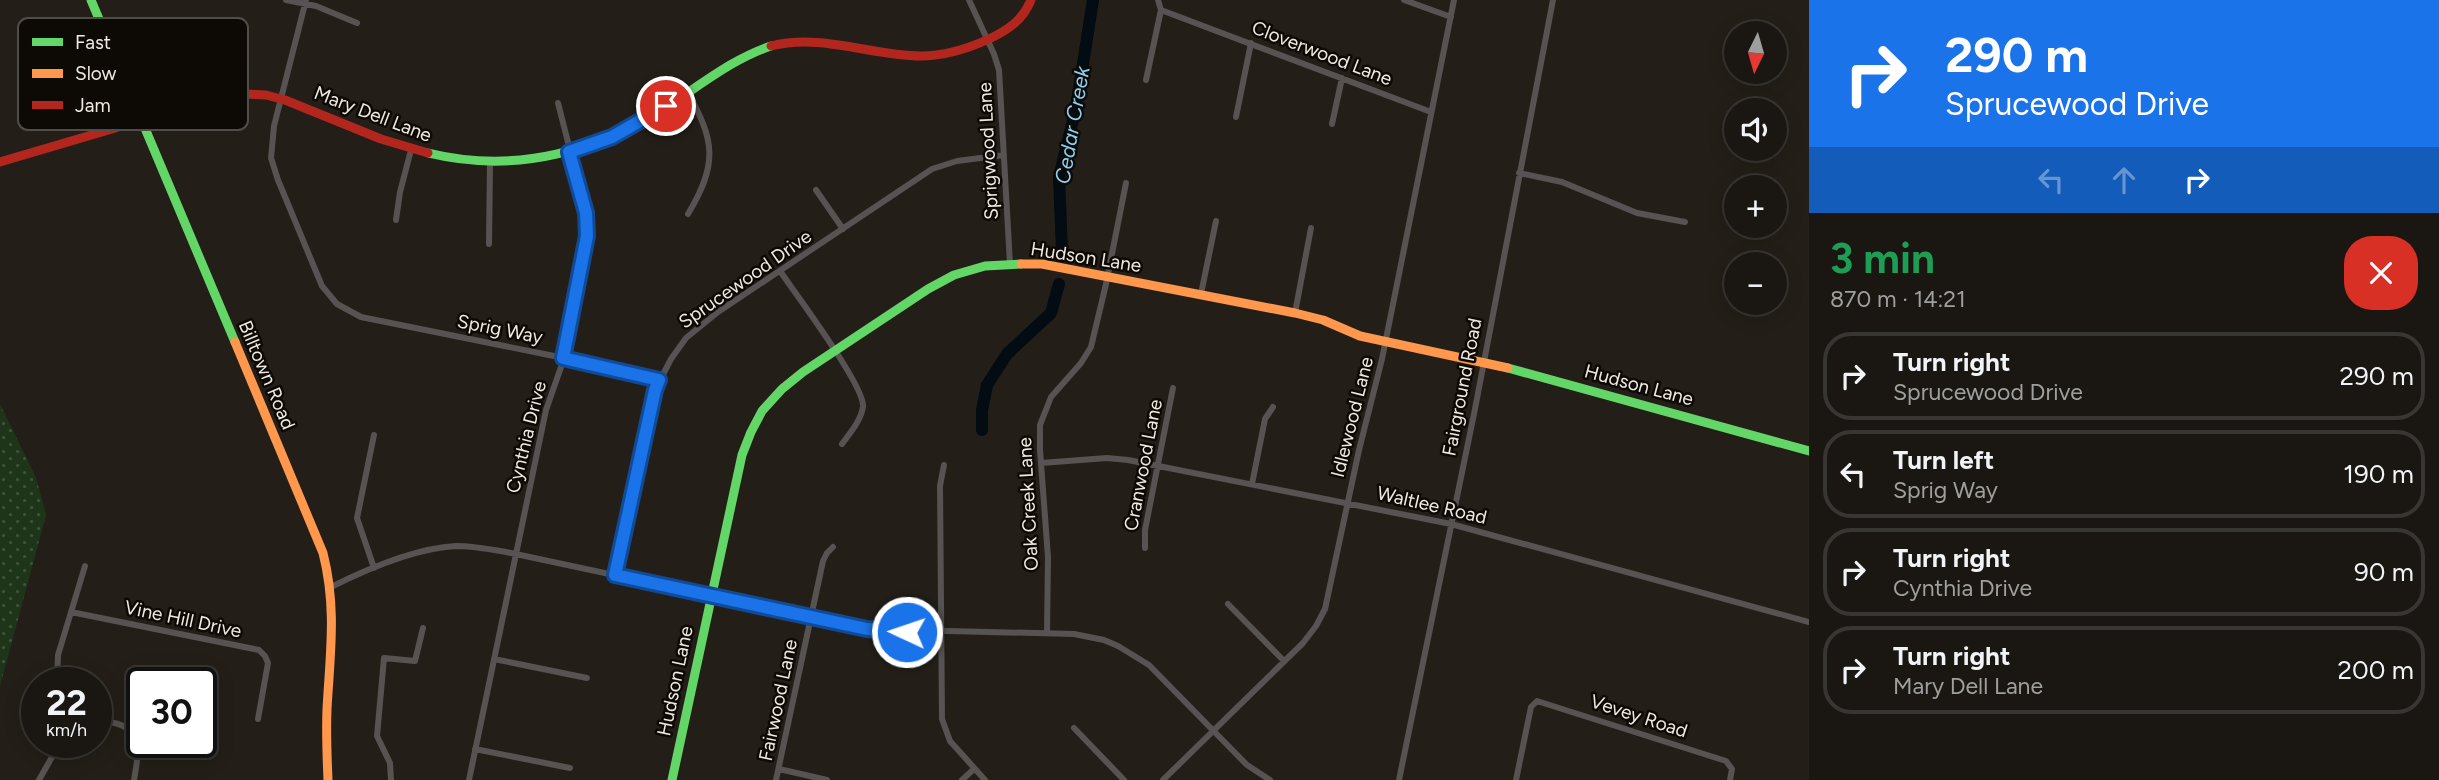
<!DOCTYPE html>
<html lang="en">
<head>
<meta charset="utf-8">
<style>
  :root { --surface:#1a1712; --page:#23201b; --text:#f1f3f6; --muted:#9f9f9f; --line:#383632 }
  body { margin:0; font-family:Figtree,sans-serif; background:var(--page); color:var(--text); height:100vh; display:flex; flex-direction:column; font-size:26px; white-space:nowrap }
  * { box-sizing:border-box; margin:0 }
  p { font-size:23px; color:var(--muted) }
  .icon { flex:none; width:38px; height:38px; fill:none; stroke:currentColor; stroke-width:2; stroke-linecap:round; stroke-linejoin:round }
  .map { position:relative; flex:1; overflow:hidden }
  .details { display:flex; flex-direction:column; background:var(--surface); width:630px }
  .details>* { flex:none }
  .hud { background:#1a73e8; color:#fff; overflow:hidden }
  .needle { width:46px; rotate:185deg }
  .fabs { position:absolute; left:1724px; top:21px; display:grid; gap:14px }
  .fabs a { display:grid; place-items:center; width:63px; height:63px; border-radius:50%; background:var(--surface); box-shadow:0 4px 18px #0003,0 0 0 2px var(--line); font-size:35px }
  .speed { position:absolute; left:21px; top:667px; display:flex; gap:14px; font-size:35px; font-weight:700; text-align:center }
  .speed>* { display:grid; place-content:center; width:91px; height:91px; border-radius:50%; background:var(--surface); box-shadow:0 4px 18px #0003,0 0 0 2px var(--line); line-height:1 }
  .speed small { font-size:18px; font-weight:400 }
  .speed .limit { border:4px solid #111; border-radius:10px; background:#fff; color:#111 }
  .pin { position:absolute; display:grid; place-items:center; width:60px; height:60px; color:#fff; margin:-30px; border:4px solid #fff; border-radius:50%; box-shadow:0 2px 7px #0007 }
  .me { position:absolute; width:77px; margin:-38px; rotate:273deg; stroke-linejoin:round; filter:drop-shadow(0 0 5px #0008) }
  .turn { display:flex; align-items:center; gap:24px; height:147px; padding:0 21px; font-size:32px }
  .turn .icon { width:91px; height:91px; stroke-width:2.5 }
  .turn b { display:block; font-size:49px; line-height:60px }
  .lanes { display:flex; align-items:center; height:66px; padding:0 21px; background:#0003; justify-content:center; gap:35px; direction:ltr }
  .lanes .off { opacity:.35 }
  .round { display:grid; place-items:center; flex:none; width:74px; height:74px; border-radius:28px; background:var(--page) }
  .headline { display:flex; align-items:center; justify-content:space-between; height:119px; padding:0 21px }
  h1 { font-size:42px; font-weight:700; line-height:52px; color:#1e9e55 }
  ul { padding:0; list-style:none }
  li { display:flex; align-items:center; gap:21px; height:88px; margin:0 14px 10px; padding:0 7px; border:4px solid var(--line); border-radius:28px }
  li div { flex:1 }
  li b { display:block; font-size:26px }
  li em { font-style:normal }
  main { display:flex; flex:1; min-height:0 }
  .map>svg:first-child { display:block }
  .grass { fill:url(#grass-dots) }
  .lines { fill:none; stroke-linecap:round; stroke-linejoin:round }
  .river { stroke:#030b13; stroke-width:12 }
  .street { stroke:#565352; stroke-width:6 }
  .fast { stroke:#63d668; stroke-width:9 }
  .slow { stroke:#ff974d; stroke-width:9 }
  .jam { stroke:#b3261e; stroke-width:9 }
  .route-casing { stroke:#114b97; stroke-width:18 }
  .route { stroke:#1a73e8; stroke-width:12 }
  .labels { text-anchor:middle; dominant-baseline:central; stroke-width:5; stroke-linejoin:round; paint-order:stroke }
  .street-label { font-size:19px; fill:#eee9e1; stroke:#0d0a06 }
  .water-label { font-size:21px; font-style:italic; fill:#89d1f4; stroke:#0d0a06 }
  .key { fill:#0d0a06; stroke:#504d48; stroke-width:2 }
  .key-label { font-size:19px; fill:#eee9e1 }
</style>
</head>
<body>
<main>
<div class="map">
<svg width="1809" height="780" viewBox="0 0 1809 780">
  <defs>
    <pattern id="grass-dots" width="8" height="8" patternUnits="userSpaceOnUse" patternTransform="scale(1.75)"><rect width="8" height="8" fill="#1e351a"/><path d="M2 2h.1M6 6h.1" fill="none" stroke="#3f523b" stroke-width="1.8" stroke-linecap="round"/></pattern>
  </defs>
  <rect width="100%" height="100%" fill="#231f18"/>
  <path class="grass" d="M 0,404 L 36,478 L 46,515 L 0,686 Z"/>
  <g class="lines">
    <path class="river" d="M 1062,251 L 1059,177 L 1076,108 L 1093,0
      M 982,430 L 982,410 L 987,385 L 1007,354 L 1051,313 L 1059,284"/>
    <path class="street" d="M 286,0 L 316,6 L 357,23
      M 306,0 L 274,126 L 271,158 L 278,180 L 322,286 L 337,304 L 361,317 L 554,356 L 659,380
      M 969,0 L 994,54 L 999,70 L 1010,264
      M 1404,0 L 1451,17
      M 1161,10 L 1431,112
      M 1146,80 L 1161,10 L 1158,0
      M 688,93 C 715,141 718,164 688,214
      M 1236,117 L 1251,43
      M 1332,124 L 1342,78
      M 1519,173 L 1562,182 L 1637,213 L 1685,222
      M 816,190 L 843,229
      M 396,220 L 400,192 L 411,150
      M 489,244 L 490,162
      M 780,271 C 795,293 864,385 863,406 C 862,419 850,433 842,444
      M 1201,294 L 1216,221
      M 1295,313 L 1311,228
      M 374,435 L 357,518 L 374,568
      M 1041,463 L 1107,458 L 1128,460 L 1451,524 L 1809,622
      M 944,465 L 940,486 L 942,719 L 950,741 L 985,780
      M 1252,484 L 1265,419 L 1273,407
      M 1145,548 L 1145,530 L 1173,388
      M 615,575 L 655,390 L 671,359 L 686,338 L 718,312 L 932,169 L 957,161 L 1004,155
      M 331,587 C 367,569 417,548 456,546 C 473,546 489,549 506,552 L 867,629 L 1074,634 L 1104,640 L 1118,646 L 1149,665 L 1247,765 L 1270,780
      M 1228,604 L 1284,661
      M 71,612 L 259,650 L 265,656 L 268,663 L 258,719
      M 1047,633 L 1048,557 L 1040,450 L 1040,425 L 1051,397 L 1081,363 L 1091,347 L 1106,284 L 1126,183
      M 494,659 L 587,678
      M 57,682 L 58,655 L 85,566
      M 96,720 C 142,724 141,741 134,780
      M 1074,728 L 1124,780
      M 475,749 L 570,768
      M 779,769 L 827,780
      M 39,780 L 56,750 L 57,742
      M 391,780 L 390,763 L 377,736 L 384,658 L 415,661 L 423,628
      M 469,780 L 546,410 L 561,367 L 587,236 L 586,213 L 558,103
      M 776,780 L 823,561 L 827,553 L 833,547
      M 962,780 L 974,769
      M 1163,780 L 1303,643 L 1316,626 L 1325,609 L 1359,450 L 1382,359 L 1454,0
      M 1399,780 L 1475,409 L 1553,0
      M 1516,780 L 1531,707 L 1537,701 L 1726,761 L 1732,769 L 1730,780"/>
    <path class="fast" d="M 91,0 L 235,342
      M 428,153 C 519,175 597,151 674,102 C 706,81 735,58 771,46
      M 1508,368 L 1809,451
      M 672,780 L 742,455 L 751,432 L 762,411 L 782,389 L 803,372 L 928,289 L 954,275 L 985,266 L 1021,264"/>
    <path class="slow" d="M 1021,264 L 1042,264 L 1295,313 L 1323,320 L 1360,336 L 1508,368
      M 235,342 L 323,553 C 337,608 330,654 327,709 C 326,733 327,757 328,780"/>
    <path class="jam" d="M 771,46 C 822,33 871,56 921,56 C 945,56 967,49 989,39 C 1008,30 1023,20 1031,0
      M 0,162 L 112,129 L 194,99 L 227,93 L 266,95 L 285,100 L 381,139 L 428,153"/>
  </g>
  <g class="lines">
    <defs>
      <path id="route" d="M 666,106 L 612,137 L 569,152 L 586,213 L 587,236 L 563,358 L 659,380 L 655,390 L 615,575 L 867,629 L 907,632"/>
    </defs>
    <use href="#route" class="route-casing"/>
    <use href="#route" class="route"/>
  </g>
  <g class="labels">
    <g class="street-label">
      <text transform="translate(1322 53) rotate(21)">Cloverwood Lane</text>
      <text transform="translate(373 114) rotate(21)">Mary Dell Lane</text>
      <text transform="translate(988 151) rotate(-93)">Sprigwood Lane</text>
      <text transform="translate(1086 257) rotate(9)">Hudson Lane</text>
      <text transform="translate(745 279) rotate(-35)">Sprucewood Drive</text>
      <text transform="translate(500 329) rotate(11)">Sprig Way</text>
      <text transform="translate(267 375) rotate(67)">Billtown Road</text>
      <text transform="translate(1639 385) rotate(15)">Hudson Lane</text>
      <text transform="translate(1462 387) rotate(-79)">Fairground Road</text>
      <text transform="translate(1352 417) rotate(-76)">Idlewood Lane</text>
      <text transform="translate(526 437) rotate(-76)">Cynthia Drive</text>
      <text transform="translate(1143 465) rotate(-79)">Cranwood Lane</text>
      <text transform="translate(1028 504) rotate(-93)">Oak Creek Lane</text>
      <text transform="translate(1432 505) rotate(13)">Waltlee Road</text>
      <text transform="translate(183 619) rotate(12)">Vine Hill Drive</text>
      <text transform="translate(675 681) rotate(-78)">Hudson Lane</text>
      <text transform="translate(778 700) rotate(-78)">Fairwood Lane</text>
      <text transform="translate(1639 716) rotate(18)">Vevey Road</text>
    </g>
    <g class="water-label">
      <text transform="translate(1072 125) rotate(-80)">Cedar Creek</text>
    </g>
  </g>
  <rect x="18" y="18" width="230" height="112" rx="10" class="key"/>
  <rect x="32" y="38" width="31" height="8" fill="#63d668"/>
  <rect x="32" y="69" width="31" height="9" fill="#ff974d"/>
  <rect x="32" y="101" width="31" height="8" fill="#b3261e"/>
  <g class="key-label">
    <text x="75" y="49">Fast</text>
    <text x="75" y="80">Slow</text>
    <text x="75" y="112">Jam</text>
  </g>
</svg>
<div class="fabs">
<a><svg class="needle" viewBox="-14 -14 28 28"><path d="M0-13l5 13h-10z" fill="#e53935"/><path d="M0 13l5-13h-10z" fill="#9f9f9f"/></svg></a>
<a><svg class="icon" aria-label="sound" viewBox="0 0 24 24"><path d="M4 9h4l5-4v14l-5-4H4zM17 9q2 3 0 6"/></svg></a>
<a>+</a>
<a>−</a>
</div>
<div class="speed"><div>22<small>km/h</small></div><div class="limit">30</div></div>
<div class="pin" style="left:666px;top:106px;background:#d93025"><svg class="icon" aria-label="arrive" viewBox="0 0 24 24"><path d="M6 21V4h12l-3 4 3 4H6"/></svg></div>
<svg class="me" style="left:907px;top:632px" viewBox="-20 -20 40 40"><circle r="17" fill="#1a73e8" stroke="#fff" stroke-width="3"/><path d="M0-11L8 9 0 5-8 9z" fill="#fff"/></svg>
</div>
<section class="details">
<div class="hud">
<div class="turn"><svg class="icon" aria-label="right" viewBox="0 0 24 24"><path d="M7 20v-9h11M14 6l5 5-5 5"/></svg><div><b>290 m</b>Sprucewood Drive</div></div>
<div class="lanes"><svg class="icon off" aria-label="left" viewBox="0 0 24 24"><path d="M17 20v-9H6M10 6l-5 5 5 5"/></svg><svg class="icon off" aria-label="ahead" viewBox="0 0 24 24"><path d="M12 20V5M6 11l6-6 6 6"/></svg><svg class="icon" aria-label="right" viewBox="0 0 24 24"><path d="M7 20v-9h11M14 6l5 5-5 5"/></svg></div>
</div>
<div class="headline"><div><h1>3 min</h1><p>870 m · 14:21</p></div><a class="round" style="background:#d93025;color:#fff"><svg class="icon" aria-label="close" viewBox="0 0 24 24"><path d="M6 6l12 12M18 6L6 18"/></svg></a></div>
<ul>
<li><svg class="icon" aria-label="right" viewBox="0 0 24 24"><path d="M7 20v-9h11M14 6l5 5-5 5"/></svg><div><b>Turn right</b><p>Sprucewood Drive</p></div><em>290 m</em></li>
<li><svg class="icon" aria-label="left" viewBox="0 0 24 24"><path d="M17 20v-9H6M10 6l-5 5 5 5"/></svg><div><b>Turn left</b><p>Sprig Way</p></div><em>190 m</em></li>
<li><svg class="icon" aria-label="right" viewBox="0 0 24 24"><path d="M7 20v-9h11M14 6l5 5-5 5"/></svg><div><b>Turn right</b><p>Cynthia Drive</p></div><em>90 m</em></li>
<li><svg class="icon" aria-label="right" viewBox="0 0 24 24"><path d="M7 20v-9h11M14 6l5 5-5 5"/></svg><div><b>Turn right</b><p>Mary Dell Lane</p></div><em>200 m</em></li>
</ul>
</section>
</main>
</body>
</html>
